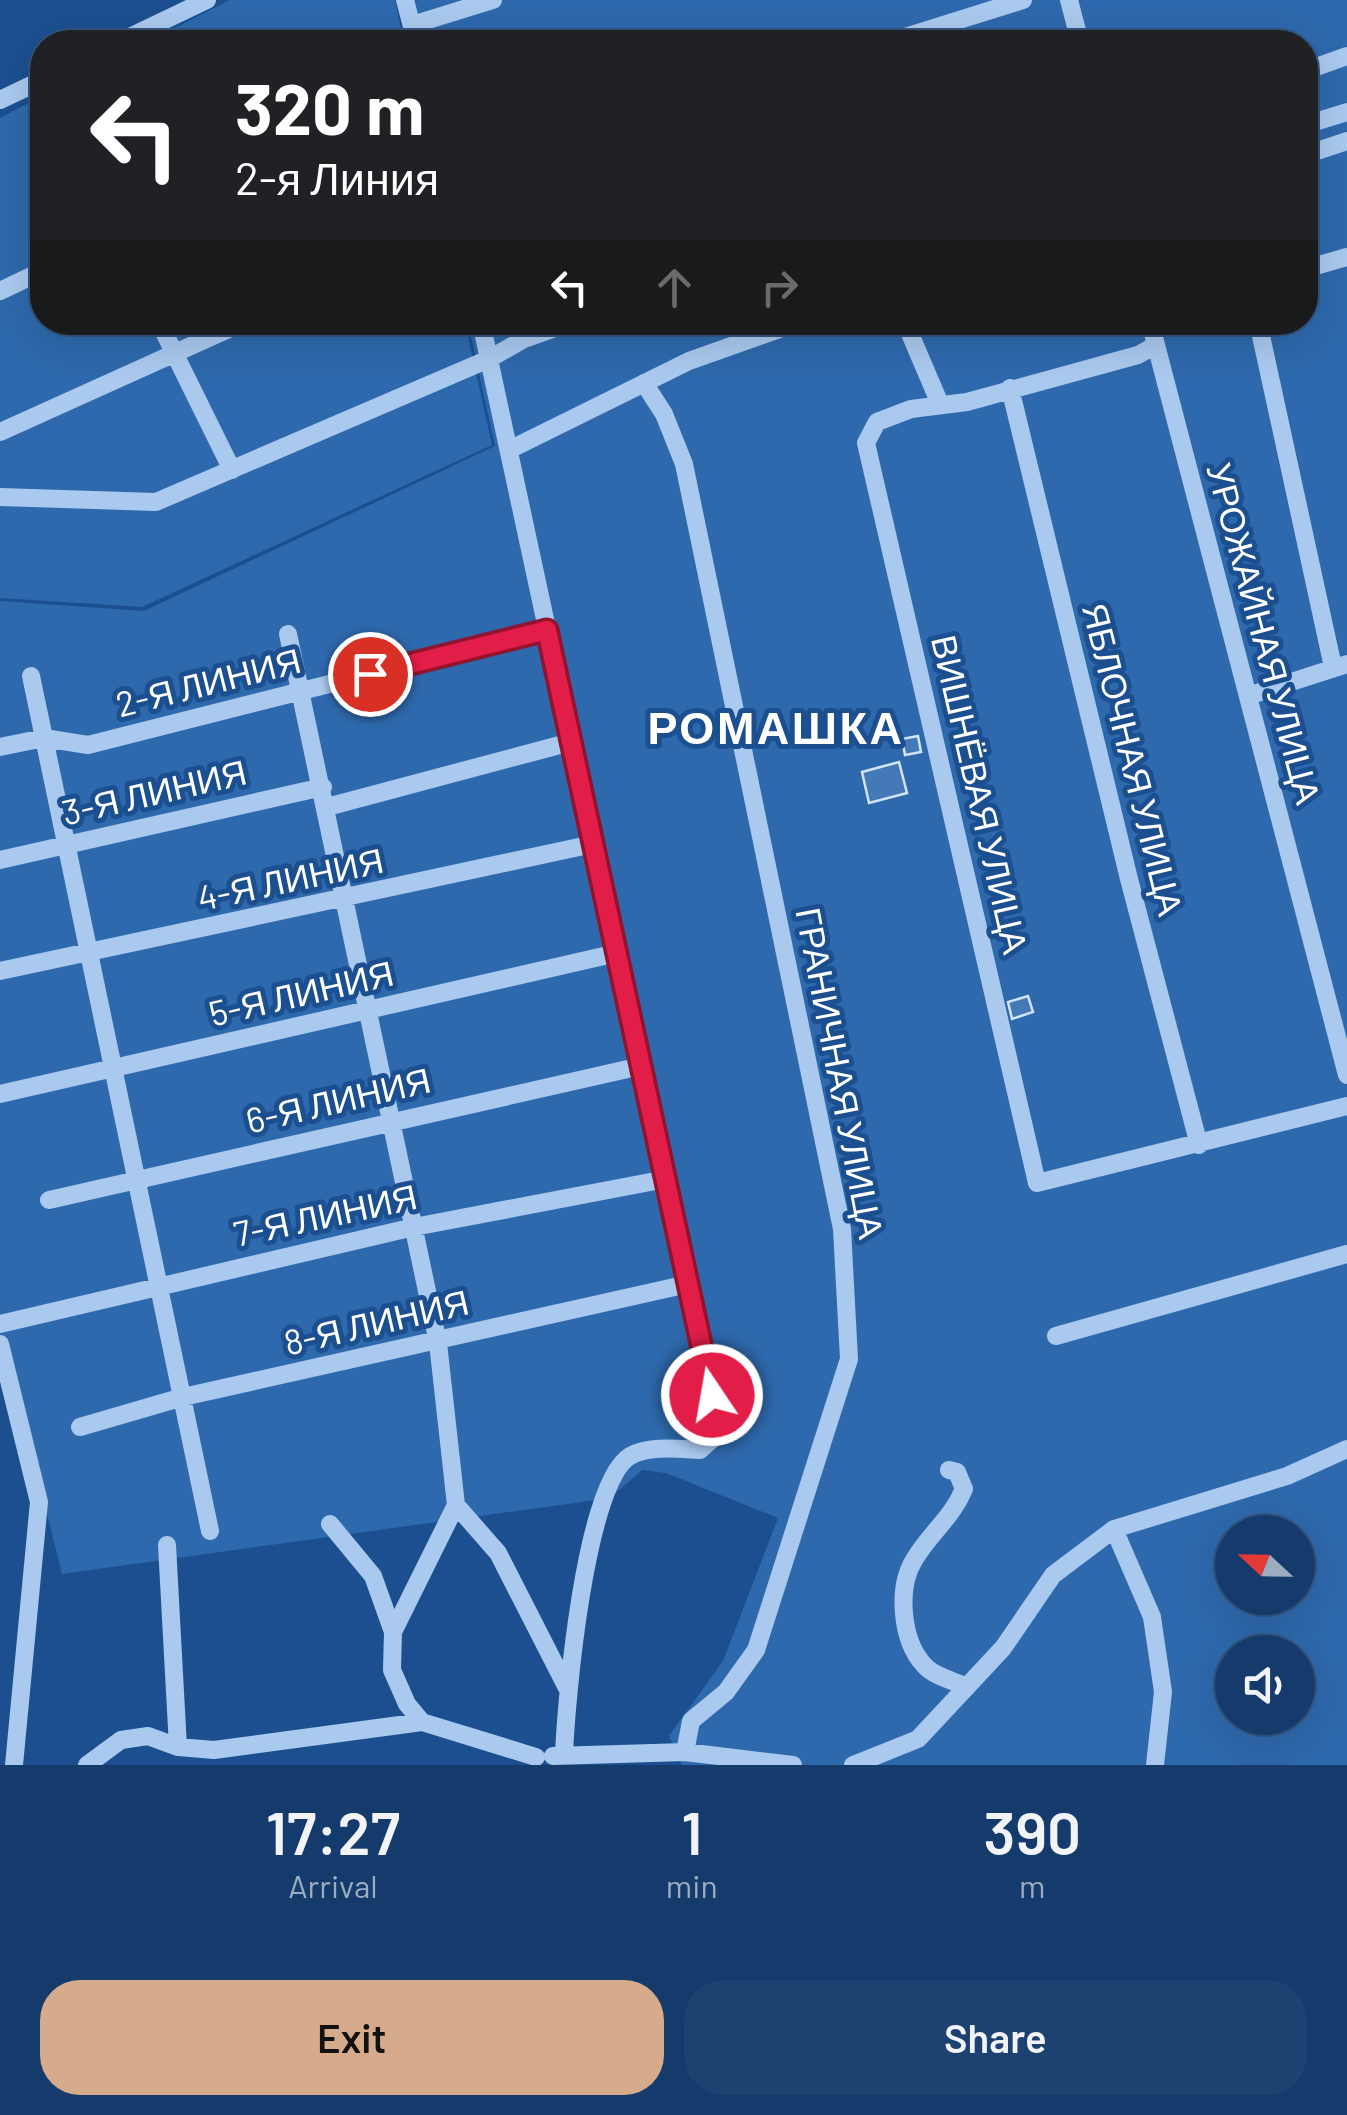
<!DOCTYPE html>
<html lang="en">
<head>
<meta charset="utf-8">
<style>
  :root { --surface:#143b6b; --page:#1d4271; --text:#f1f3f6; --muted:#9dadc1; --line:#33557e; --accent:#d6ab8b }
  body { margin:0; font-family:Barlow,sans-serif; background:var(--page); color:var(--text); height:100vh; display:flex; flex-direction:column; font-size:38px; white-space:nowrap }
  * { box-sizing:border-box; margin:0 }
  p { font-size:32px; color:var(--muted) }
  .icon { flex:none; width:55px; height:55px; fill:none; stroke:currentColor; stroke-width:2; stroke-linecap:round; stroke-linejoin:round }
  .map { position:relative; height:1765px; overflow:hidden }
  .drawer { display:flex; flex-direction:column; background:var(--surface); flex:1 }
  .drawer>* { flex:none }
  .hud { position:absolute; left:30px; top:30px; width:1288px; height:305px; border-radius:40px; box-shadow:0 10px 40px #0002,0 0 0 2px var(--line); background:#202124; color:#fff; overflow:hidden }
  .needle { width:65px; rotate:292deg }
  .fabs { position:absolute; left:1215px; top:1515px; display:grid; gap:20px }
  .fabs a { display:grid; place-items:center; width:100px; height:100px; border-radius:50%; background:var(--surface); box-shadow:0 10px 40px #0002,0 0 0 2px var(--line); font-size:50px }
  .pin { position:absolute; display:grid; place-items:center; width:85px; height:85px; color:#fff; margin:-42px; border:5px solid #fff; border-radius:50%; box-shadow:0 2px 10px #0007 }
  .me { position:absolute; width:110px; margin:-55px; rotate:348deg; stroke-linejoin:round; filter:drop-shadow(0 0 8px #0008) }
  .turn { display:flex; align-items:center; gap:35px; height:210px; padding:0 40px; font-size:45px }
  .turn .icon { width:130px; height:130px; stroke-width:2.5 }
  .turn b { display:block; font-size:70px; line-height:85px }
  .lanes { display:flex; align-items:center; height:95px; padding:0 40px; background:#0003; justify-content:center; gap:50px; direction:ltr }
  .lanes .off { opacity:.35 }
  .eta { display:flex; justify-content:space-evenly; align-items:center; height:170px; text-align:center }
  .eta b { font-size:60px; font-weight:600; line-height:70px }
  .cta { display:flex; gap:20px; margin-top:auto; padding:20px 40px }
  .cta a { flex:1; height:115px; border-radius:40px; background:var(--accent); color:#111; font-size:40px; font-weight:600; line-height:115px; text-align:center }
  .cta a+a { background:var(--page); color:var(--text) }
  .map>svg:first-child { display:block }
  .green { fill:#2e69ad; fill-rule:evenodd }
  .building { fill:#4478b7; stroke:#cfe3fa; stroke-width:2.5 }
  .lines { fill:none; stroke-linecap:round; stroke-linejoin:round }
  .minor { stroke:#a9c9ee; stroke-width:18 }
  .route-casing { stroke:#92132f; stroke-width:25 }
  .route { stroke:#e11d48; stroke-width:18 }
  .labels { text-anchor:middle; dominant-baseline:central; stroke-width:10; stroke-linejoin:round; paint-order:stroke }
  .street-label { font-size:35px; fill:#fff; stroke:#1b4f8f }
  .district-label { font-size:45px; font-weight:bold; letter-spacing:2.5px; fill:#fff; stroke:#1b4f8f }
</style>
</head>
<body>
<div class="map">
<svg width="1347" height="1765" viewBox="0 0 1347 1765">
  <rect width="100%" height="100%" fill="#1b4f8f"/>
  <path class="green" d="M 230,0 L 395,0 L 404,42 L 147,42 Z
    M 397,0 L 1347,0 L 1347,1765 L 682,1765 L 669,1736 L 723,1661 L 778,1518 L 666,1473 L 642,1470 L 610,1498 L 62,1574 L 4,1341 L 0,1340 L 0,601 L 144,611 L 495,446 L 468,323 L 1305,322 L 1305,42 L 407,42 ZM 1232,1532 L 1298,1532 L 1298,1598 L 1232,1598 ZM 1232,1652 L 1298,1652 L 1298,1718 L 1232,1718 Z
    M 42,96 L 42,322 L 465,323 L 492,445 L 142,607 L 0,598 L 0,118 Z"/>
  <path class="building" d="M 918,736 L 921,752 L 905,755 L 902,739 Z
    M 899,762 L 907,793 L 869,803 L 862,772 Z
    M 1028,996 L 1033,1012 L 1012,1019 L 1008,1002 Z"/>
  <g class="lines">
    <path class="minor" d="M 405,0 L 416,42
      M 1069,0 L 1080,42
      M 412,25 L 493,0
      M 119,42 L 207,0
      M 889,42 L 1023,0
      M 1305,71 L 1347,56
      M 0,100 L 42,80
      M 1305,125 L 1347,112
      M 1305,155 L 1347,141
      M 1305,269 L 1347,257
      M 0,291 L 42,271
      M 159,322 L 232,470
      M 481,322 L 720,1432 L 700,1450 C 679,1449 649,1445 630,1456 C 585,1483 566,1701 564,1755
      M 905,322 L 940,404
      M 1150,322 L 1347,1075
      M 1258,322 L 1333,667
      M 1156,345 L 1138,355 L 967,402 L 911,409 L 877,422 L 866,443 L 1037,1183 L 1347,1106
      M 644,383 L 664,414 L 684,464 L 842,1229 L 849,1359 L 756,1650 L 726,1692 L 691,1721 L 685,1752
      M 1010,388 L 1129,879 L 1199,1145
      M 0,432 L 244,322
      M 515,447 L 689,361 L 799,322
      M 0,497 L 156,502 L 489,359 L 524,339 L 572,322
      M 288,634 L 438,1343 L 456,1505 L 498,1553 L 567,1688
      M 31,676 L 210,1531
      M 1248,696 L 1347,664
      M 0,747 L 44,738 L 88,745 L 547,629
      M 327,807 L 571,742
      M 0,860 L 323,787
      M 0,971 L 593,844
      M 0,1094 L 617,953
      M 49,1200 L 641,1066
      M 0,1324 L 414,1227 L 666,1179
      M 1056,1336 L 1347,1254
      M 0,1344 L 39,1502 L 14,1765
      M 80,1427 L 183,1397 L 688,1284
      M 949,1470 L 957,1472 L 964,1489 C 952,1518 929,1534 914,1560 C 897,1588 901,1640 924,1665 C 933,1676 954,1681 967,1687
      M 456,1505 L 393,1632 L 392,1670 L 407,1704 L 422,1722 L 536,1757
      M 330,1524 L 373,1576 L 393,1632
      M 1114,1529 L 1152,1617 L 1163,1692 L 1155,1765
      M 167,1545 L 178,1747
      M 553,1756 L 685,1752 L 793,1765
      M 87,1765 L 121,1740 L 148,1736 L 178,1747 L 214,1750 L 422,1722
      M 853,1765 L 918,1739 L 1003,1648 L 1053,1575 L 1114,1529 L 1287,1476 L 1347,1449"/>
  </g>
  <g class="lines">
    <defs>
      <path id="route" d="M 370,674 L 547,630 L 712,1395"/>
    </defs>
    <use href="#route" class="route-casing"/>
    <use href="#route" class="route"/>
  </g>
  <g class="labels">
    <g class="street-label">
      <text transform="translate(1265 633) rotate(75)">УРОЖАЙНАЯ УЛИЦА</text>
      <text transform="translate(208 681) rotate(-14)">2-Я ЛИНИЯ</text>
      <text transform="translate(1134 759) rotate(76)">ЯБЛОЧНАЯ УЛИЦА</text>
      <text transform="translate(154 791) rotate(-13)">3-Я ЛИНИЯ</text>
      <text transform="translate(981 794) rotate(77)">ВИШНЁВАЯ УЛИЦА</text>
      <text transform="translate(290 878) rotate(-12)">4-Я ЛИНИЯ</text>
      <text transform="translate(301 992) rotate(-13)">5-Я ЛИНИЯ</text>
      <text transform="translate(841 1073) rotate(79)">ГРАНИЧНАЯ УЛИЦА</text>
      <text transform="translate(338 1099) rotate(-13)">6-Я ЛИНИЯ</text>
      <text transform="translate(325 1214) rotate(-12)">7-Я ЛИНИЯ</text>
      <text transform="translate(376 1321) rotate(-13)">8-Я ЛИНИЯ</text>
    </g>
    <g class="district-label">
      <text x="776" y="726">РОМАШКА</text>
    </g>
  </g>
</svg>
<div class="fabs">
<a><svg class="needle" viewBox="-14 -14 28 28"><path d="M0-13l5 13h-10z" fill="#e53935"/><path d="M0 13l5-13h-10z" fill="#9dadc1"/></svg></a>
<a><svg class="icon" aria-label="sound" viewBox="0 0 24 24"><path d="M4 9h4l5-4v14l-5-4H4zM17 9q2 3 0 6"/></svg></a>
</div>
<div class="pin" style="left:370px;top:674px;background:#d93025"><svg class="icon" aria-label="arrive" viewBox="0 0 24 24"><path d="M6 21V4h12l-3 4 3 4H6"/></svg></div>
<svg class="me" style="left:712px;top:1395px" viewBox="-20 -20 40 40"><circle r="17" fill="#e11d48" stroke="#fff" stroke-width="3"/><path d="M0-11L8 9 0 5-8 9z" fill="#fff"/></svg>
<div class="hud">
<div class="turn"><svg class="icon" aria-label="left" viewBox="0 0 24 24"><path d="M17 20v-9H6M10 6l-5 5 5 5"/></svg><div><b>320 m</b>2-я Линия</div></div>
<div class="lanes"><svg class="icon" aria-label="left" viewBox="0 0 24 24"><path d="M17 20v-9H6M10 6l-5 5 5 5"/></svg><svg class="icon off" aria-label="ahead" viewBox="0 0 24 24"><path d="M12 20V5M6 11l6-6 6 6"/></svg><svg class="icon off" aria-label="right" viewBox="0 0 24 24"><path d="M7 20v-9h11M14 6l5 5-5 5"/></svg></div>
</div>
</div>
<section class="drawer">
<div class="eta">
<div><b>17:27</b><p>Arrival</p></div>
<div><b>1</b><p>min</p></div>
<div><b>390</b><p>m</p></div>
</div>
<div class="cta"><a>Exit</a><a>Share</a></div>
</section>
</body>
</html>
